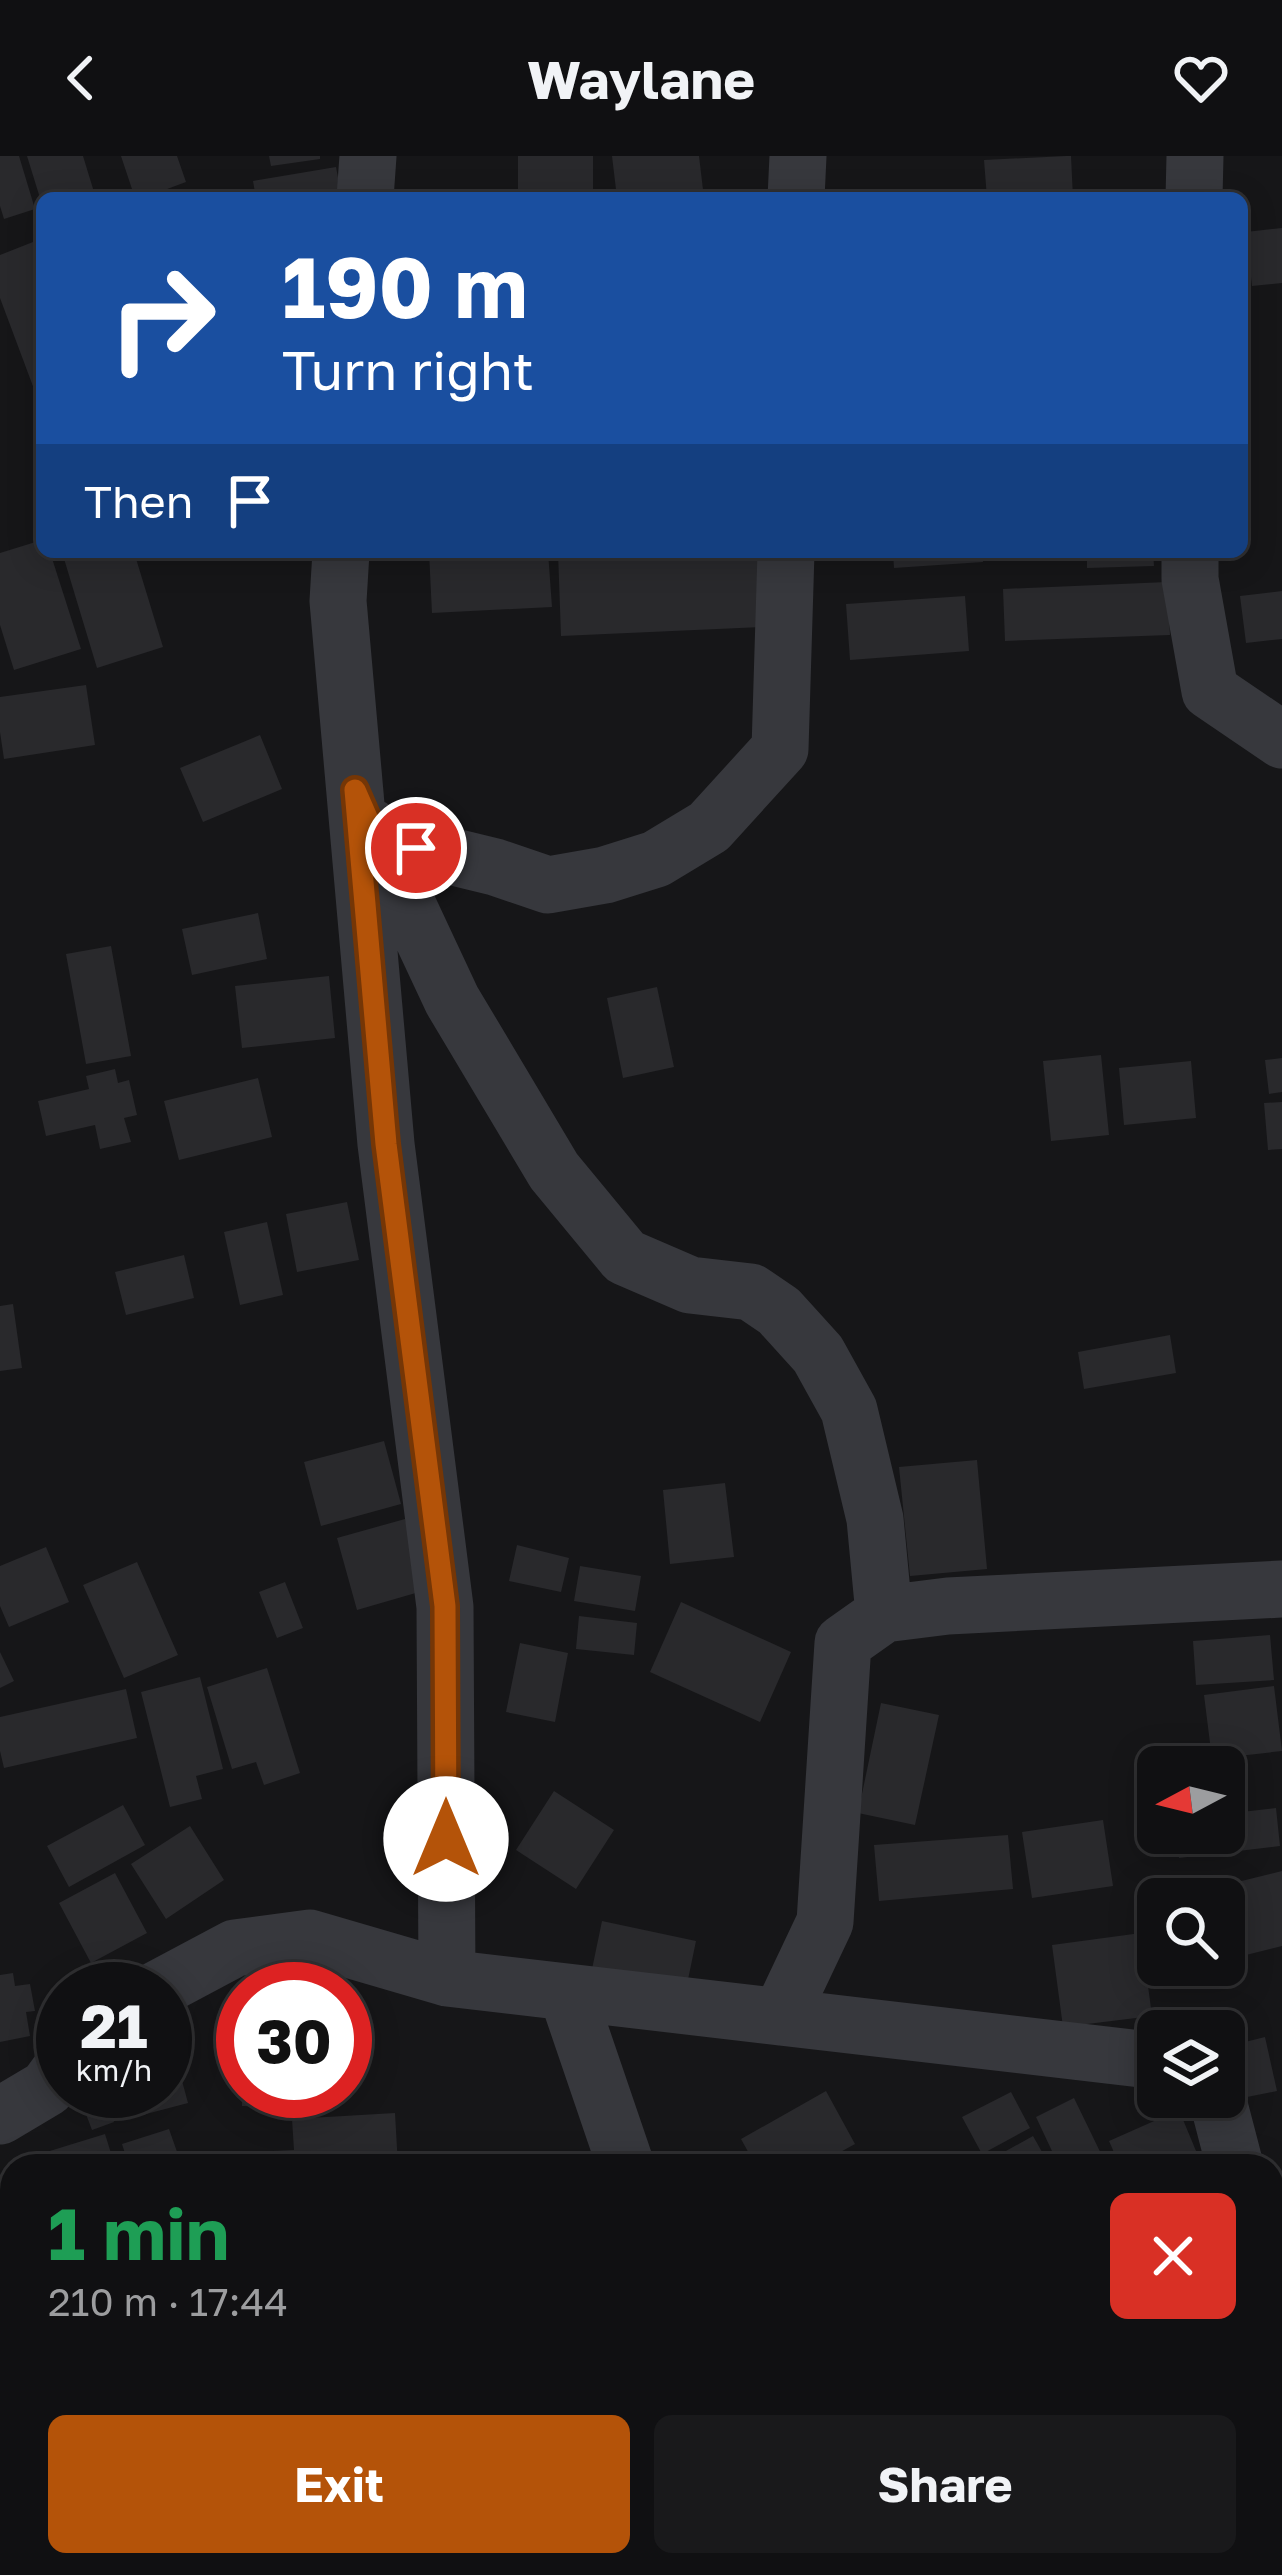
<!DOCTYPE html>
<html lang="en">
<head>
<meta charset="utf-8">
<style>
  :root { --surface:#101012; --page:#19191b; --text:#f1f3f6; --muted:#9c9d9f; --line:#303032; --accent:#b45309 }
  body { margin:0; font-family:"Golos Text",sans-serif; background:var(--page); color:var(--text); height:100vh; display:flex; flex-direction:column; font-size:45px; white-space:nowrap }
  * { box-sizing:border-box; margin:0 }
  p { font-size:39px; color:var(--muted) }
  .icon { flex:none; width:66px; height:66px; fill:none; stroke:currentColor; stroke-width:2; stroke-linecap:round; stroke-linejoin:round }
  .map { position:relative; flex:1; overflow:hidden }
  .panel { position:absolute; left:0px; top:1998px; width:1284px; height:423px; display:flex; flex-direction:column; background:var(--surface); border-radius:36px 36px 0 0; box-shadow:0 6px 30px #0003,0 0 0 3px var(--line) }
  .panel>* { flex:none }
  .guide { position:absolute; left:36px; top:36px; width:1212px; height:366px; border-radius:18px; box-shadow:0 6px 30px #0003,0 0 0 3px var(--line); background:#1a4fa0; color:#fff; overflow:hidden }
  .needle { width:78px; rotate:263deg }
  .buttons { position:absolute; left:1137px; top:1590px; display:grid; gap:24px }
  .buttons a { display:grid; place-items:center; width:108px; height:108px; border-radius:18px; background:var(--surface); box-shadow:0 6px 30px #0003,0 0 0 3px var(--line); font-size:60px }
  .speed { position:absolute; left:36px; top:1806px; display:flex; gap:24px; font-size:60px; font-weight:700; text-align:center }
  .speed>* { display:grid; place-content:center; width:156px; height:156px; border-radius:50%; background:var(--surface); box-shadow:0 6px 30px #0003,0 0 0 3px var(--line); line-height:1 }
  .speed small { font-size:30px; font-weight:400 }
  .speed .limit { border:18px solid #d22; background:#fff; color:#111 }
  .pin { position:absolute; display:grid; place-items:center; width:102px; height:102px; color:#fff; margin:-51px; border:6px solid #fff; border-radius:50%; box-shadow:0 3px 12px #0007 }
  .me { position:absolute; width:132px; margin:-66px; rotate:0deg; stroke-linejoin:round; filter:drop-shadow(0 0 9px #0008) }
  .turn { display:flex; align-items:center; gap:42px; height:252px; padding:0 48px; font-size:54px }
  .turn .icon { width:156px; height:156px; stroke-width:2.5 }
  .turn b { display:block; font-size:84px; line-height:102px }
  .then { display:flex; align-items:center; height:114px; padding:0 48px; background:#0003; gap:24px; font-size:45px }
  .round { display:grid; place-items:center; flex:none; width:126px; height:126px; border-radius:18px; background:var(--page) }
  .headline { display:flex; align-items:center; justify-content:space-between; height:204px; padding:0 48px }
  h1 { font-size:72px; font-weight:700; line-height:90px; color:#1e9e55 }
  .button { display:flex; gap:24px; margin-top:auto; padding:24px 48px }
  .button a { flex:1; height:138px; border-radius:18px; background:var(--accent); color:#fff; font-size:48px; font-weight:700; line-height:138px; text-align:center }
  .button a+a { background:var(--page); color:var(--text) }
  header { display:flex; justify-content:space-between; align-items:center; height:156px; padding:0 48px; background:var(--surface); font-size:54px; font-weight:700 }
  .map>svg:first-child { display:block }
  .building { fill:#29292c }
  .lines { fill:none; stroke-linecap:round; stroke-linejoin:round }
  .minor { stroke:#37383d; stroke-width:57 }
  .route-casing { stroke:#753606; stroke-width:30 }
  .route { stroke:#b45309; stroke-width:21 }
</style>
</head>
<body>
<header><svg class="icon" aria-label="back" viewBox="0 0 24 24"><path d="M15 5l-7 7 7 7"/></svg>Waylane<svg class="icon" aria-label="heart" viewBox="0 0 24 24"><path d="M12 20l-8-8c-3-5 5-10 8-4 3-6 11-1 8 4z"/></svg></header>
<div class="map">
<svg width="1282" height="2419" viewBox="0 0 1282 2419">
  <rect width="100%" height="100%" fill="#161618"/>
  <path class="building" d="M 0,0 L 19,0 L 35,53 L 4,63 L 0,50 Z
    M 27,0 L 83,0 L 94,36 L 76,42 L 40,42 Z
    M 121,0 L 177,0 L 186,26 L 143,42 L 135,42 Z
    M 269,0 L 320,0 L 320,3 L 271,10 Z
    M 518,0 L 593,0 L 593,42 L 518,42 Z
    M 612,0 L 699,0 L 704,42 L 617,42 Z
    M 1066,0 L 1071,0 L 1073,42 L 987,42 L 984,4 Z
    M 336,11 L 342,42 L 256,42 L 253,25 Z
    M 1282,72 L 1282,127 L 1252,130 L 1246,76 Z
    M 38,84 L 42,95 L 42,230 L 34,233 L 0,142 L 0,99 Z
    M 42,384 L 42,396 L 50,396 L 81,493 L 14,514 L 0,469 L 0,397 Z
    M 62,396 L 134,396 L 163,491 L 97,512 Z
    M 429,396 L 548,396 L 552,451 L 432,457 Z
    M 558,396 L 758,396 L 762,471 L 561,480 Z
    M 893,396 L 982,396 L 983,406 L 894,412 Z
    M 1087,396 L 1153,396 L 1154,410 L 1087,412 Z
    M 1167,426 L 1170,479 L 1005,485 L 1003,433 Z
    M 1282,435 L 1282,483 L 1246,487 L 1240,440 Z
    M 965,440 L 969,495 L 850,504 L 846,448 Z
    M 86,529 L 95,589 L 4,603 L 0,576 L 0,541 Z
    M 260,579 L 282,633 L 203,666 L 180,612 Z
    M 258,757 L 267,803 L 192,819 L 182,773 Z
    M 111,790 L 131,900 L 86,908 L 66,798 Z
    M 329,820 L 335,882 L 242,892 L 235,830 Z
    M 657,831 L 674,911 L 623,922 L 607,842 Z
    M 1101,899 L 1109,979 L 1051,985 L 1043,905 Z
    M 1282,902 L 1282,936 L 1269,938 L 1265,904 Z
    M 1191,905 L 1196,962 L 1124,969 L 1119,912 Z
    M 115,913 L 118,927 L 129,924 L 137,959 L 124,962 L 131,986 L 100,993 L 95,969 L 46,980 L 38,945 L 89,933 L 86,920 Z
    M 258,922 L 272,981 L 179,1004 L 164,945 Z
    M 1282,946 L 1282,993 L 1268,994 L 1264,947 Z
    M 347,1046 L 359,1104 L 297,1116 L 286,1058 Z
    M 267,1066 L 283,1139 L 240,1149 L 224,1076 Z
    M 184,1099 L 194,1142 L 126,1159 L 115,1116 Z
    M 13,1148 L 22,1212 L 0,1215 L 0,1150 Z
    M 1170,1179 L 1176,1217 L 1084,1233 L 1078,1196 Z
    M 384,1285 L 401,1348 L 321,1370 L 304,1306 Z
    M 977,1304 L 987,1413 L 910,1420 L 899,1311 Z
    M 725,1327 L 734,1401 L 670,1408 L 663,1334 Z
    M 405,1363 L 426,1434 L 357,1454 L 337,1382 Z
    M 517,1389 L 569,1402 L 561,1436 L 509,1425 Z
    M 46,1391 L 69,1446 L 9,1471 L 0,1450 L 0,1410 Z
    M 137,1406 L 178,1499 L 124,1522 L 83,1429 Z
    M 580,1410 L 641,1420 L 635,1455 L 574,1445 Z
    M 285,1426 L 303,1472 L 277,1482 L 259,1436 Z
    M 681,1446 L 791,1496 L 760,1566 L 650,1516 Z
    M 579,1460 L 637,1467 L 634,1499 L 576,1493 Z
    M 1270,1479 L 1274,1524 L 1196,1529 L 1193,1485 Z
    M 520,1487 L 568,1497 L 555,1566 L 506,1556 Z
    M 0,1496 L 14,1525 L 0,1532 Z
    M 267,1512 L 300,1617 L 264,1629 L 256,1606 L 232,1613 L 207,1531 Z
    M 200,1521 L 223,1613 L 196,1620 L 202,1643 L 170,1651 L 141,1536 Z
    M 1274,1530 L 1282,1595 L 1212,1603 L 1204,1539 Z
    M 126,1533 L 137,1582 L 4,1612 L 0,1595 L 0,1561 Z
    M 881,1547 L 939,1559 L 915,1669 L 858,1657 Z
    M 554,1635 L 614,1674 L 576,1733 L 516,1694 Z
    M 123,1649 L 145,1689 L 69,1731 L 47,1690 Z
    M 1276,1652 L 1280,1690 L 1179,1702 L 1176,1677 L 1224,1677 L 1224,1658 Z
    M 1103,1664 L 1113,1730 L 1032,1742 L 1022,1676 Z
    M 190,1670 L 224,1724 L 166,1763 L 131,1708 Z
    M 1008,1679 L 1013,1733 L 879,1745 L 874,1689 Z
    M 1282,1715 L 1282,1790 L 1230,1803 L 1224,1777 L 1224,1743 L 1215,1743 L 1213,1732 Z
    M 115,1717 L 147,1777 L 91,1807 L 59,1747 Z
    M 602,1765 L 696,1785 L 685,1838 L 591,1818 Z
    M 1141,1777 L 1152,1860 L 1063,1871 L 1052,1789 Z
    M 13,1817 L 15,1830 L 30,1828 L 35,1855 L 26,1856 L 30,1880 L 0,1886 L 0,1819 Z
    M 1265,1881 L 1277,1935 L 1237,1943 L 1225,1891 Z
    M 181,1921 L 188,1947 L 131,1962 L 124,1936 L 165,1935 L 165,1925 Z
    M 242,1935 L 314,1935 L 314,1952 L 242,1950 Z
    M 826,1935 L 855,1988 L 815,2010 L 756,2010 L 741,1983 Z
    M 1011,1936 L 1030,1972 L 982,1998 L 962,1961 Z
    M 103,1937 L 114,1966 L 92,1974 L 81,1945 Z
    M 1074,1942 L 1107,2010 L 1059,2010 L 1036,1961 Z
    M 1179,1954 L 1201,2007 L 1194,2010 L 1120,2010 L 1109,1985 Z
    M 395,1957 L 398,2010 L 274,2010 L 273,1995 L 294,1994 L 292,1963 Z
    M 169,1973 L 182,2010 L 129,2010 L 122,1988 Z
    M 105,1978 L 115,2010 L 29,2010 L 27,2002 Z
    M 1033,1980 L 1050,2010 L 979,2010 Z
    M 0,2032 L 12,2056 L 12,2071 L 0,2077 Z
    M 0,2101 L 12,2125 L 12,2157 L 0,2163 Z
    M 8,2174 L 12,2181 L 12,2242 L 0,2250 L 0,2179 Z
    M 1282,2270 L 1282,2358 L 1280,2358 L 1272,2318 L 1272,2285 L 1275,2284 L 1273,2272 Z
    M 12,2369 L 12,2409 L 36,2409 L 19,2419 L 0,2419 L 0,2376 Z
    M 90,2409 L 184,2409 L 187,2419 L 94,2419 Z
    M 948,2409 L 1007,2409 L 1012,2419 L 939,2419 L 937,2414 Z"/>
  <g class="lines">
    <path class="minor" d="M 365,42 L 368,0
      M 796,42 L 798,0
      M 1194,42 L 1195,0
      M 341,396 L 338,445 L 386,988 L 445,1451 L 447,1822
      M 1190,396 L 1190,423 L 1210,535 L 1282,584
      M 371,671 L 452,844 L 554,1015 L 625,1101 L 690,1129 L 751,1136 L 779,1155 L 818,1198 L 849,1254 L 875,1363 L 884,1458
      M 376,682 L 495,711 L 548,729 L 605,719 L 656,703 L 709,671 L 780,593 L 786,396
      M 158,1833 L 235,1792 L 310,1782 L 447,1822 L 1158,1905
      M 567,1837 L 626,2010
      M 780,1861 L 825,1766 L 843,1487 L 884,1458 L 948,1450 L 1282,1433
      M 1217,1941 L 1235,2010
      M 0,1960 L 47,1932 L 63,1910
      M 1272,2106 L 1282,2117
      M 1272,2165 L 1282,2153"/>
  </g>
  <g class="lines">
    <defs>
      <path id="route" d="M 416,692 L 376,682 L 355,634 L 386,988 L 445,1450 L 446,1683"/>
    </defs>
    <use href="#route" class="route-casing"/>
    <use href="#route" class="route"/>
  </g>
</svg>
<div class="buttons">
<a><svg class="needle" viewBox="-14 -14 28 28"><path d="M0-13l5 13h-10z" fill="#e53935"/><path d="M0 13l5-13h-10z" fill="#9c9d9f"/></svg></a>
<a><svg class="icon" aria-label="search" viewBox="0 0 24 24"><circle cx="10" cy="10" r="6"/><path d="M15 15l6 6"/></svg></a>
<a><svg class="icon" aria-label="layers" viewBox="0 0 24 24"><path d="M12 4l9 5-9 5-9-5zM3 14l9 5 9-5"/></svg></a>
</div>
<div class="speed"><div>21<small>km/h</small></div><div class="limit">30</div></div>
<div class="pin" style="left:416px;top:692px;background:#d93025"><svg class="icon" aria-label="arrive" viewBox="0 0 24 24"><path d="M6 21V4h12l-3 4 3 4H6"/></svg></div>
<svg class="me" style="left:446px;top:1683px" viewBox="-20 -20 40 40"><circle r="19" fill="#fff"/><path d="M0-13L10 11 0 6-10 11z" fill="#b45309"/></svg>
<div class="guide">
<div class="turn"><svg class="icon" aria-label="right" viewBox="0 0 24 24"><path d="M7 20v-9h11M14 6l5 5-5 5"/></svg><div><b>190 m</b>Turn right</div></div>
<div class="then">Then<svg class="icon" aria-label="arrive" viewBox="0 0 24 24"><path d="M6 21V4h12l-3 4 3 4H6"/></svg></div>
</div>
<section class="panel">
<div class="headline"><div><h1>1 min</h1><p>210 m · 17:44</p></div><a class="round" style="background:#d93025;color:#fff"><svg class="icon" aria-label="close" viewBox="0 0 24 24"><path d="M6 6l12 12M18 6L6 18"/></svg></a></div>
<div class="button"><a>Exit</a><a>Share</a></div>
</section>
</div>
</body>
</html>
